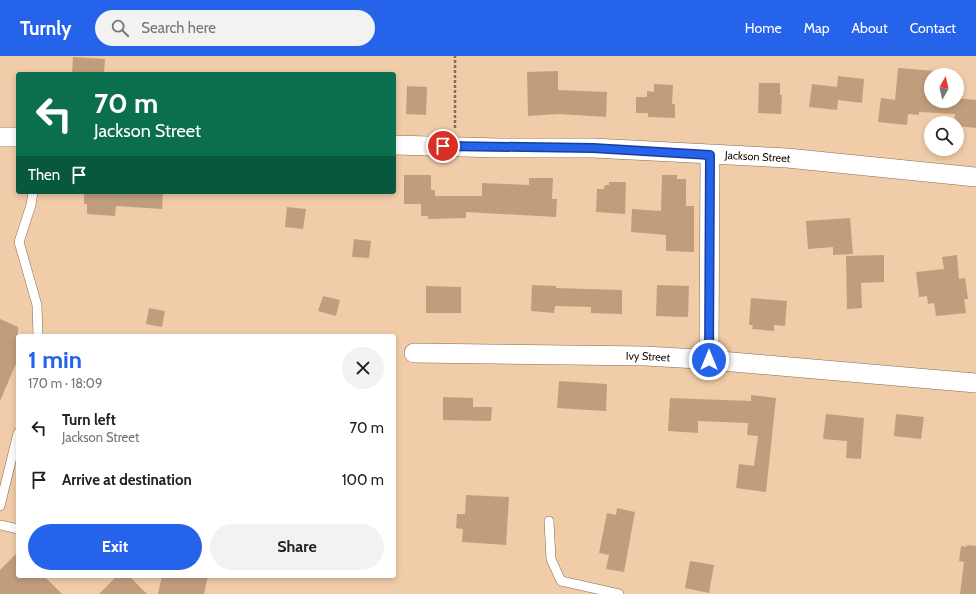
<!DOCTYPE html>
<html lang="en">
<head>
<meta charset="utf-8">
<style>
  :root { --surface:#fff; --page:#f2f2f2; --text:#222; --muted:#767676; --accent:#2563eb }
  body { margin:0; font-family:Cabin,sans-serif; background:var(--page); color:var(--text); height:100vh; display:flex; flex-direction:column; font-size:15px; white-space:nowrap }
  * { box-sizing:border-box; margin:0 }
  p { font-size:13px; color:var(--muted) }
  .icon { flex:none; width:22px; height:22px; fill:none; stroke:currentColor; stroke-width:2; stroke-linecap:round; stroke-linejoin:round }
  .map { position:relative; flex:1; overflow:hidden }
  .side { position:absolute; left:16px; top:278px; width:380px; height:244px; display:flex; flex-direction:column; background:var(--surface); border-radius:4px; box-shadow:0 2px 6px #0003 }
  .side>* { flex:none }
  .top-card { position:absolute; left:16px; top:16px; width:380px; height:122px; border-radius:4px; box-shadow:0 2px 6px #0003; background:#0b6e4f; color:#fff; overflow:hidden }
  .needle { width:26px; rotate:8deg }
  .tools { position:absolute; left:924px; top:12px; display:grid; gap:8px }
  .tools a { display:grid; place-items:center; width:40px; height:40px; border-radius:50%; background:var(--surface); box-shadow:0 2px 6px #0003; font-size:20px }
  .pin { position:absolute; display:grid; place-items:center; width:34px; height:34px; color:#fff; margin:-17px; border:2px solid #fff; border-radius:50%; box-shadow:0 1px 4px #0007 }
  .me { position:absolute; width:44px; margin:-22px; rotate:0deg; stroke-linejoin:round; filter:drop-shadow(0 0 3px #0008) }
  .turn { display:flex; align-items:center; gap:14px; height:84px; padding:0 12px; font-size:18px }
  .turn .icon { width:52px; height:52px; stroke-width:2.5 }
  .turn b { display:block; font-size:28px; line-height:34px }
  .then { display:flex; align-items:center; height:38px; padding:0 12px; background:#0003; gap:8px; font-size:15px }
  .round { display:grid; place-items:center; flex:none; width:42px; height:42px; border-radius:21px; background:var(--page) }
  .head { display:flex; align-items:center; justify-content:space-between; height:68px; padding:0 12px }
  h1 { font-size:24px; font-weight:700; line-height:30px; color:var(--accent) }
  .action { display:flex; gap:8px; margin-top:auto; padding:8px 12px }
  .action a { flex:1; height:46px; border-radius:24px; background:var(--accent); color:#fff; font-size:16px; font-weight:700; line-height:46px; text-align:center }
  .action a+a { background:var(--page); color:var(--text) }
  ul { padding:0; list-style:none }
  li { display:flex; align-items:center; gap:12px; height:52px; padding:0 12px }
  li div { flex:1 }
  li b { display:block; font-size:15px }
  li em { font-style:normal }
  header { display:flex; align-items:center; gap:24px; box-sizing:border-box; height:56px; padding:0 20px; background:var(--accent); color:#fff }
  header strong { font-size:19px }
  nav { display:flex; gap:22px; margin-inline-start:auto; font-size:14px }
  .search { width:280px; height:36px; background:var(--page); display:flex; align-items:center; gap:10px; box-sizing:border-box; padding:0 14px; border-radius:22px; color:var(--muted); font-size:15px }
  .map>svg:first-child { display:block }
  .building { fill:#c09e7d }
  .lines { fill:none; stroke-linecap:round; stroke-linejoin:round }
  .lane-casing { stroke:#8a6a4b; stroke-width:10 }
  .street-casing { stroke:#8a6a4b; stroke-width:20 }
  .path { stroke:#836b54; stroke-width:2.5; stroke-dasharray:3 2; stroke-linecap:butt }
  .lane { stroke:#fff; stroke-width:9 }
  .street { stroke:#fff; stroke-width:19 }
  .route-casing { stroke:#184099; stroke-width:10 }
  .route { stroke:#2563eb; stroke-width:7 }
  .labels { text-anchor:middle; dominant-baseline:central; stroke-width:3.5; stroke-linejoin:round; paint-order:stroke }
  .street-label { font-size:11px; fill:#180c02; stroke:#fdd9b6 }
</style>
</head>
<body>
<header>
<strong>Turnly</strong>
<div class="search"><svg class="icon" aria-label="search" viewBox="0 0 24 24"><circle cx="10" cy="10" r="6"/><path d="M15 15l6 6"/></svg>Search here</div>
<nav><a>Home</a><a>Map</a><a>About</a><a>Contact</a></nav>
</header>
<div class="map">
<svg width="976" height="538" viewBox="0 0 976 538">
  <rect width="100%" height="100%" fill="#f0cca9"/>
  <path class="building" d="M 73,1 L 105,3 L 104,18 L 72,18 Z
    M 898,12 L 948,16 L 947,19 L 931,19 L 931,45 L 957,45 L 957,42 L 976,44 L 976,72 L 957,70 L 957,67 L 954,67 L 955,58 L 919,56 L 919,59 L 908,58 L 907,69 L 878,66 L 881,42 L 895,44 Z
    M 558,15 L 558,34 L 607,36 L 606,61 L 559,58 L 528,60 L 527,16 Z
    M 838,20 L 864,23 L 862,47 L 838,44 L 837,54 L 809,51 L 812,28 L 837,31 Z
    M 759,27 L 780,27 L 780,39 L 782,39 L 781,58 L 758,57 Z
    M 654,28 L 673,29 L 672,48 L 675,48 L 675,62 L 648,61 L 648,57 L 636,57 L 636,41 L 647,41 L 647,35 L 654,36 Z
    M 407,30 L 427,31 L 426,59 L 406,58 Z
    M 404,119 L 431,119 L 431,134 L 435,134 L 435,140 L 482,140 L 482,127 L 529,129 L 529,122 L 553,122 L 552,143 L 557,143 L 556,161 L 466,156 L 466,162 L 428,163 L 428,160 L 421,160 L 421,148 L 404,148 Z
    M 662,119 L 677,119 L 677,123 L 686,123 L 686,150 L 694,150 L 694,196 L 666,195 L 666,179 L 631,176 L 632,153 L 661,155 Z
    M 609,126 L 626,126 L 625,158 L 596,156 L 597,133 L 604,133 L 605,129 L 609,129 Z
    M 84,136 L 163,136 L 162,153 L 116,150 L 115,160 L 87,158 L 87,148 L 84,148 Z
    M 287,151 L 306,153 L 303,173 L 285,171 Z
    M 850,162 L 853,198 L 833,199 L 833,191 L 808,193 L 806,165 Z
    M 354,183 L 371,185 L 369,202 L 352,201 Z
    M 884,199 L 884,226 L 861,227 L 862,252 L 847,253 L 846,200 Z
    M 957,199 L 959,223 L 965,222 L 968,243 L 964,243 L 966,257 L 936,260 L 934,247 L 928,248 L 927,240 L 919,241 L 916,216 L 944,213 L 942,201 Z
    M 532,229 L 556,230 L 556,232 L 622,234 L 622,258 L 591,257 L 591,251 L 555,250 L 554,257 L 531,255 Z
    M 657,229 L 689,230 L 688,261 L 656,260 Z
    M 426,230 L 461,231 L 461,257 L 426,257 Z
    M 323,240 L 340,244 L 336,260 L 318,255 Z
    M 751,242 L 787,245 L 785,270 L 774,269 L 774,275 L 752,273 L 753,269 L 749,269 Z
    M 149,252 L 165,255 L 162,271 L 146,268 Z
    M 0,263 L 18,271 L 18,303 L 0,345 Z
    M 559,325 L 607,328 L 606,355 L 557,352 Z
    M 751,339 L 776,342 L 766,436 L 736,432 L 739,408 L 754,410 L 758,380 L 747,379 L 748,367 L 698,365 L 698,377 L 668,375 L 670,342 L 751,345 Z
    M 443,341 L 473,342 L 473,351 L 492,351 L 491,365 L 443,364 Z
    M 826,358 L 864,362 L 861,403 L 846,402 L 847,385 L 823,383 Z
    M 896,358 L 924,361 L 921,383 L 894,380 Z
    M 466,439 L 509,441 L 506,489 L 462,486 L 463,473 L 456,472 L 457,458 L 465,458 Z
    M 617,452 L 635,456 L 624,516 L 606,513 L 609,499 L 599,497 L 607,457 L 616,459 Z
    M 967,489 L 976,490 L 976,538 L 960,538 L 964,506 L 959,505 L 961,490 L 966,491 Z
    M 18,496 L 18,520 L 44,520 L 62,538 L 0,538 L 0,514 Z
    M 690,505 L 714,509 L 709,537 L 685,532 Z
    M 117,520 L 129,520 L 147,538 L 99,538 Z
    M 162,520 L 208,520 L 204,538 L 158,538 Z"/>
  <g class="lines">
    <defs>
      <path id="lane" d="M 33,136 L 31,149 L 19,186 L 37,249 L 38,280
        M 0,450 L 18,377
        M 549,465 L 551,503 L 561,525 L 619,538
        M 0,469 L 18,473"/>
      <g id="street">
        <path d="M 0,81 L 18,81"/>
        <path id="s1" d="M 394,89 L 498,92 L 593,92 L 787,102 L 976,121"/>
        <path id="s2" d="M 414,297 L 645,300 L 698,303 L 976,327"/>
        <path d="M 709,303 L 710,99"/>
      </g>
    </defs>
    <use href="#lane" class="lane-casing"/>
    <use href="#street" class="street-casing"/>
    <path class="path" d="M 455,72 L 455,0"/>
    <use href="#lane" class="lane"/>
    <use href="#street" class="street"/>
  </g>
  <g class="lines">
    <defs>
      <path id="route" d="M 443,90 L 593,92 L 710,99 L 709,304"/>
    </defs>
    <use href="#route" class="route-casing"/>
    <use href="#route" class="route"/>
  </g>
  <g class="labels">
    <g class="street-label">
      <text stroke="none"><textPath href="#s1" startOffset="364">Jackson Street</textPath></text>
      <text stroke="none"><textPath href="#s2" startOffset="234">Ivy Street</textPath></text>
    </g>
  </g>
</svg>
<div class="tools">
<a><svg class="needle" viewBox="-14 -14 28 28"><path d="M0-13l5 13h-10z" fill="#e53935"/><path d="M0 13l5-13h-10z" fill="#767676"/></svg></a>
<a><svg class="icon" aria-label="search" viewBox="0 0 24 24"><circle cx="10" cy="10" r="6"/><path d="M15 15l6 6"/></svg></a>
</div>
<div class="pin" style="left:443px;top:90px;background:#d93025"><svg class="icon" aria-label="arrive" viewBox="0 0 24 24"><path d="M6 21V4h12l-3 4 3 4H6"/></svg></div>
<svg class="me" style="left:709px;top:304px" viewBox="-20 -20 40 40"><circle r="17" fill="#2563eb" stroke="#fff" stroke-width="3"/><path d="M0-11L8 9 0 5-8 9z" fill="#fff"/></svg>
<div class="top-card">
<div class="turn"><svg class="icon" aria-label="left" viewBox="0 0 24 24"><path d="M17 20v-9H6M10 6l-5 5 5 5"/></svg><div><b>70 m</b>Jackson Street</div></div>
<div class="then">Then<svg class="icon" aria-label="arrive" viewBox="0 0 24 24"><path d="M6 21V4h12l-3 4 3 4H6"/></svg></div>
</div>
<section class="side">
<div class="head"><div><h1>1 min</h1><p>170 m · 18:09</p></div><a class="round"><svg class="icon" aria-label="close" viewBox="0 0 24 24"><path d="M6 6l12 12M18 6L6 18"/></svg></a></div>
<ul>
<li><svg class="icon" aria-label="left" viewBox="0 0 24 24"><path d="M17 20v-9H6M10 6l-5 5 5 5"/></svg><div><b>Turn left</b><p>Jackson Street</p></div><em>70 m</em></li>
<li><svg class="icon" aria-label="arrive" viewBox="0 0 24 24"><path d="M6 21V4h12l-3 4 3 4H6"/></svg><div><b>Arrive at destination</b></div><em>100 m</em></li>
</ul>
<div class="action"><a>Exit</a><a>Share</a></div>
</section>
</div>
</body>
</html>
